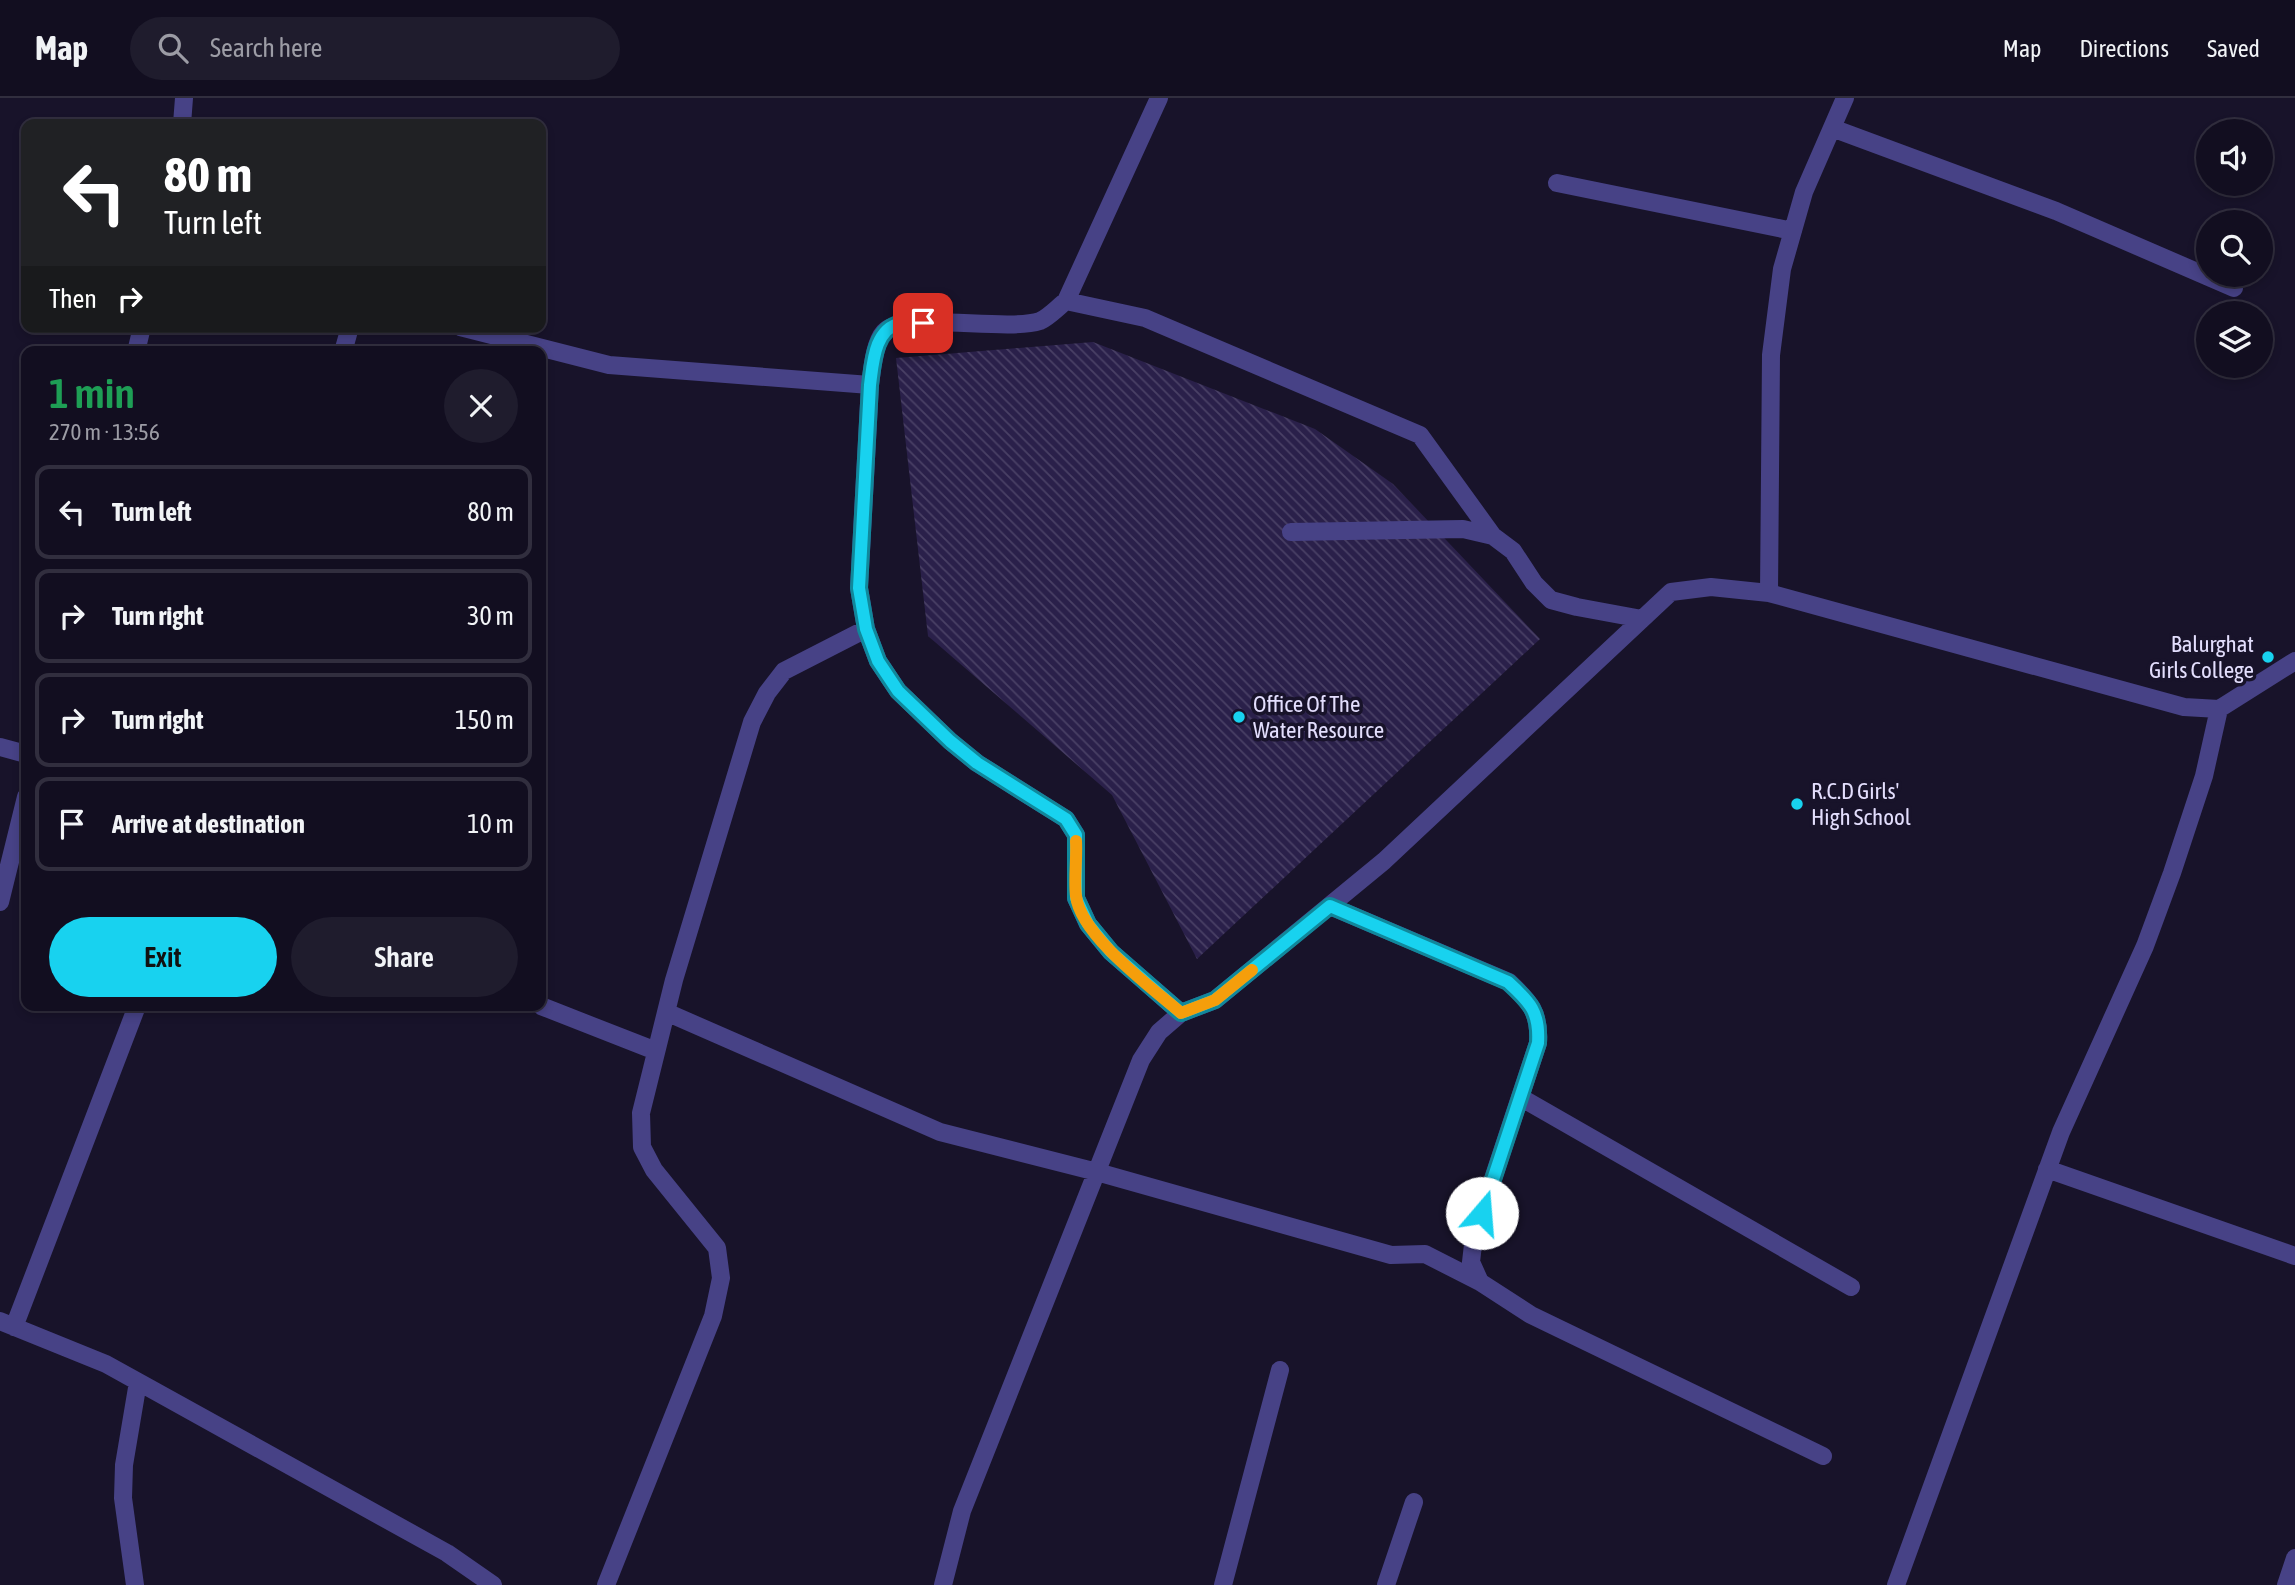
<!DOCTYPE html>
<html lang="en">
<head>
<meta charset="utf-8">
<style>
  :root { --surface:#120e20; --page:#1f1c2d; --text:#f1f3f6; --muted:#9c9ca5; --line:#312e3e; --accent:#18d2ef }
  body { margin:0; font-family:"Asap Condensed",sans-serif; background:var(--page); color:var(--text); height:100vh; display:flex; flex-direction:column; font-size:26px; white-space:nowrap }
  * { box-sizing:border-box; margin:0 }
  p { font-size:23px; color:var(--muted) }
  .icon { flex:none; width:38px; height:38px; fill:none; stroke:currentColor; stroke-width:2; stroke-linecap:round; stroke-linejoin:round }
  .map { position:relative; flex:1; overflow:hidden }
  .side { position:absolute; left:21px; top:248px; width:525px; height:665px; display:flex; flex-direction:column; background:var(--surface); border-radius:14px; box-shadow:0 4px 10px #0003,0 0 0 2px var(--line) }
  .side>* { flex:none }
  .hud { position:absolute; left:21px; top:21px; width:525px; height:214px; border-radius:14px; box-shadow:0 4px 10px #0003,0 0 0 2px var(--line); background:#202124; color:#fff; overflow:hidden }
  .controls { position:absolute; left:2196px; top:21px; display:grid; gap:14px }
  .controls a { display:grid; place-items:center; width:77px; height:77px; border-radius:50%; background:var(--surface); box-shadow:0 4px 10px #0003,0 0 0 2px var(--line); font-size:35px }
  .pin { position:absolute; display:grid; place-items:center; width:60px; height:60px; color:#fff; margin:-30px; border-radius:14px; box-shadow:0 4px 10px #0006 }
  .me { position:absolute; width:77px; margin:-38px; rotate:18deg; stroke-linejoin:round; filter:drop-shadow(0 0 5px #0008) }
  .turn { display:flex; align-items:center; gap:24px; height:147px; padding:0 28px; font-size:32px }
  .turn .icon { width:91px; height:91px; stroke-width:2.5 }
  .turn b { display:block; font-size:49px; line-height:60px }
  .then { display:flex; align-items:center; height:66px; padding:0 28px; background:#0003; gap:14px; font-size:26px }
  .round { display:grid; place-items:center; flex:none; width:74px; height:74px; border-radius:37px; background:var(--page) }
  .summary { display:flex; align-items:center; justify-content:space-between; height:119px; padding:0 28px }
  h1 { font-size:42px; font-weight:600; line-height:52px; color:#1e9e55 }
  .action { display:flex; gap:14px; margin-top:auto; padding:14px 28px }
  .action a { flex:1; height:80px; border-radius:42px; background:var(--accent); color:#111; font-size:28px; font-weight:600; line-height:80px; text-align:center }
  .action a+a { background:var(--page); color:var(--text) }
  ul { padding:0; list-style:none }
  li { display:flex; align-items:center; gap:21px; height:94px; margin:0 14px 10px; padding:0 14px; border:4px solid var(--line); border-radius:14px }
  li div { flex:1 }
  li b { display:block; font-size:26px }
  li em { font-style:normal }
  header { display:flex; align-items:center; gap:42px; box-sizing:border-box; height:98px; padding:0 35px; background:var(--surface); border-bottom:2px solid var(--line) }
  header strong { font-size:33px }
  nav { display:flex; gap:38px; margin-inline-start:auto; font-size:24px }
  .search { width:490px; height:63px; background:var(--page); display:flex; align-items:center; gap:18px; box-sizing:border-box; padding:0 24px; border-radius:38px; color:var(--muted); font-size:26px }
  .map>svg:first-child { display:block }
  .building { fill:url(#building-back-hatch) }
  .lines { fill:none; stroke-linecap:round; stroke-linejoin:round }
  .minor { stroke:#474286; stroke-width:18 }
  .route-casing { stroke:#10889b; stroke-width:18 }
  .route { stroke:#18d2ef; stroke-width:12 }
  .slow { stroke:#f59e0b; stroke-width:12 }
  .poi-dot { fill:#18d2ef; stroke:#18132a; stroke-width:2.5 }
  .labels { text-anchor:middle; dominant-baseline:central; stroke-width:7; stroke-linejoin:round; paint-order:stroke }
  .poi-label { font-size:23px; fill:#e3defd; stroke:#18132a; text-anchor:start }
</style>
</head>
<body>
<header>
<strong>Map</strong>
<div class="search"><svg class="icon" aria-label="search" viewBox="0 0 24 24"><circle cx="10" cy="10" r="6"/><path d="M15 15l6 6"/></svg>Search here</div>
<nav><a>Map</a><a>Directions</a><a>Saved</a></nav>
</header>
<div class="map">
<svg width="2295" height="1487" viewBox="0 0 2295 1487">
  <defs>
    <pattern id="building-back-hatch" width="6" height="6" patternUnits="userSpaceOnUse" patternTransform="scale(1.75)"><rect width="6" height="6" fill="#2a204a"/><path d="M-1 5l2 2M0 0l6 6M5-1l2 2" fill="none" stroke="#494065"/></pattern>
  </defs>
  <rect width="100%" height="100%" fill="#18132a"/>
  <path class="building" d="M 1093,244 L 1315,331 L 1393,386 L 1540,541 L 1197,861 L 1112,697 L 928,538 L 896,260 Z"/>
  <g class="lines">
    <path class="minor" d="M 1159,0 L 1066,203 C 1058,209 1049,219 1040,223 C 1006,234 903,213 884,234 C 874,245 872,273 870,287 L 859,490 L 866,531 L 878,563 L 898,593 L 950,643 L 977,665 L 1066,721 L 1076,737 L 1076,800 L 1088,826 L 1111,854 L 1181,915
      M 182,26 L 184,0
      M 1832,30 L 2056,113 L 2234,190
      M 1557,85 L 1793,133
      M 1066,203 L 1145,220 L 1420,337 L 1493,438
      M 460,229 L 609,267 L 870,287
      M 136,254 L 142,229
      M 343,254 L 350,229
      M 1291,434 L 1463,431 L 1493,438 L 1513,453 L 1534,485 L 1551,502 L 1577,509 L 1642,521
      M 1769,495 L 1771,257 L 1782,171 L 1804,94 L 1845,0
      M 0,649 L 26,656
      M 0,804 L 26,699
      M 1330,808 L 1509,884 C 1530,904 1540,914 1538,945 L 1474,1138 L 1471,1164 L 1480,1184 L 1531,1217 L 1823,1358
      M 541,908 L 656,953
      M 666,914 L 940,1034 L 1097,1074 L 1391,1157 L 1425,1156 L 1480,1184
      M 1520,999 L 1851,1189
      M 2047,1071 L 2295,1158
      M 0,1223 L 106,1266 L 447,1455 L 493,1487
      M 14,1229 L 137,908
      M 135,1487 L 123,1400 L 124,1367 L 138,1284
      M 606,1487 L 713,1218 L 721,1180 L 717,1150 L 654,1072 L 642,1049 L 641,1015 L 674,882 L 752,624 L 767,595 L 784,573 L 866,531
      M 943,1487 L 962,1413 L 1141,962 L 1159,934 L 1181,915 L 1215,902 L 1384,763 L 1671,494 L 1711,489 L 1769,495 L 2184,609 L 2219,611 L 2295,563
      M 1223,1487 L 1280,1272
      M 1386,1487 L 1414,1404
      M 1896,1487 L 2061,1034 L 2145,848 L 2172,775 L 2204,678 L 2219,611
      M 2286,1487 L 2295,1460"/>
  </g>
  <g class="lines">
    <defs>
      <path id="route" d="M 923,225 C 917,225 907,223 901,225 C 874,231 873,265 870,287 L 859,490 L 866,531 L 878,563 L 898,593 L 950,643 L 977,665 L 1066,721 L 1076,737 L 1076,800 L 1088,826 L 1111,854 L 1181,915 L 1215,902 L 1330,808 L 1508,884 C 1530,904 1540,914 1538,945 L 1482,1115"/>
    </defs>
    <use href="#route" class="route-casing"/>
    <use href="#route" class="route"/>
    <path class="slow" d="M 1076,743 C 1077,761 1074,781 1076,798 C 1081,838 1151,889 1181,915 L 1215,902 L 1252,872"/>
  </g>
  <g class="poi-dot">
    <circle cx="2268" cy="559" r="7"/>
    <circle cx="1239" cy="619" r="7"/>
    <circle cx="1797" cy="706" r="7"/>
  </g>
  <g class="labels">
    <g class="poi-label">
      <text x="2254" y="546" text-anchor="end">Balurghat<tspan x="2254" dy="26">Girls College</tspan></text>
      <text x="1253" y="606">Office Of The<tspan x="1253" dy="26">Water Resource</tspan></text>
      <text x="1811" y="693">R.C.D Girls'<tspan x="1811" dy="26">High School</tspan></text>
    </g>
  </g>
</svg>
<div class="controls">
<a><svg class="icon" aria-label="sound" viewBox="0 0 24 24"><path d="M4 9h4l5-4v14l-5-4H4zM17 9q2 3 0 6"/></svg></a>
<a><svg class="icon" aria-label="search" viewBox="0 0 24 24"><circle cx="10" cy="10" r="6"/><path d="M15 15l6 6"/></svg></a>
<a><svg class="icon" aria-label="layers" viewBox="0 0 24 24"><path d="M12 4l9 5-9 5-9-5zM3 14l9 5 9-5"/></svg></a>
</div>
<div class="pin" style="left:923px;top:225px;background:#d93025"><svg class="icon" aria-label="arrive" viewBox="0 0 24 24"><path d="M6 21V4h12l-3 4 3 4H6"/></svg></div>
<svg class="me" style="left:1482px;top:1115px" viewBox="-20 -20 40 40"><circle r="19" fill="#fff"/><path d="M0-13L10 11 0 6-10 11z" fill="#18d2ef"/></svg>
<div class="hud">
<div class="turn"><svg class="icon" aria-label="left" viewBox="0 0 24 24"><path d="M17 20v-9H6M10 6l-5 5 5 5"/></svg><div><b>80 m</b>Turn left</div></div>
<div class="then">Then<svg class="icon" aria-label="right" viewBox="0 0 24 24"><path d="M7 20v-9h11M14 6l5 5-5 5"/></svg></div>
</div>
<section class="side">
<div class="summary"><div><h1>1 min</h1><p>270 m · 13:56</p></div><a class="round"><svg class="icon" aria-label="close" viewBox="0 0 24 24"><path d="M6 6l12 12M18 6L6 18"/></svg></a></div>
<ul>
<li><svg class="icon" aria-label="left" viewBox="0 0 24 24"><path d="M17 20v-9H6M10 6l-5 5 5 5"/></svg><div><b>Turn left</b></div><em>80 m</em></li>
<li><svg class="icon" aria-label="right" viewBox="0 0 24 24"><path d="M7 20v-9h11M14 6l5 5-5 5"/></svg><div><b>Turn right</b></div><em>30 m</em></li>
<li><svg class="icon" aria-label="right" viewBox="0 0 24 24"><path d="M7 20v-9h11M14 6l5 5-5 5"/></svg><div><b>Turn right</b></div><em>150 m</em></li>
<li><svg class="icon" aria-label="arrive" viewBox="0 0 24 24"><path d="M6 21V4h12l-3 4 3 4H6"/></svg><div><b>Arrive at destination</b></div><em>10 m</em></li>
</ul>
<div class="action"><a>Exit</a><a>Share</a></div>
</section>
</div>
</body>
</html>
